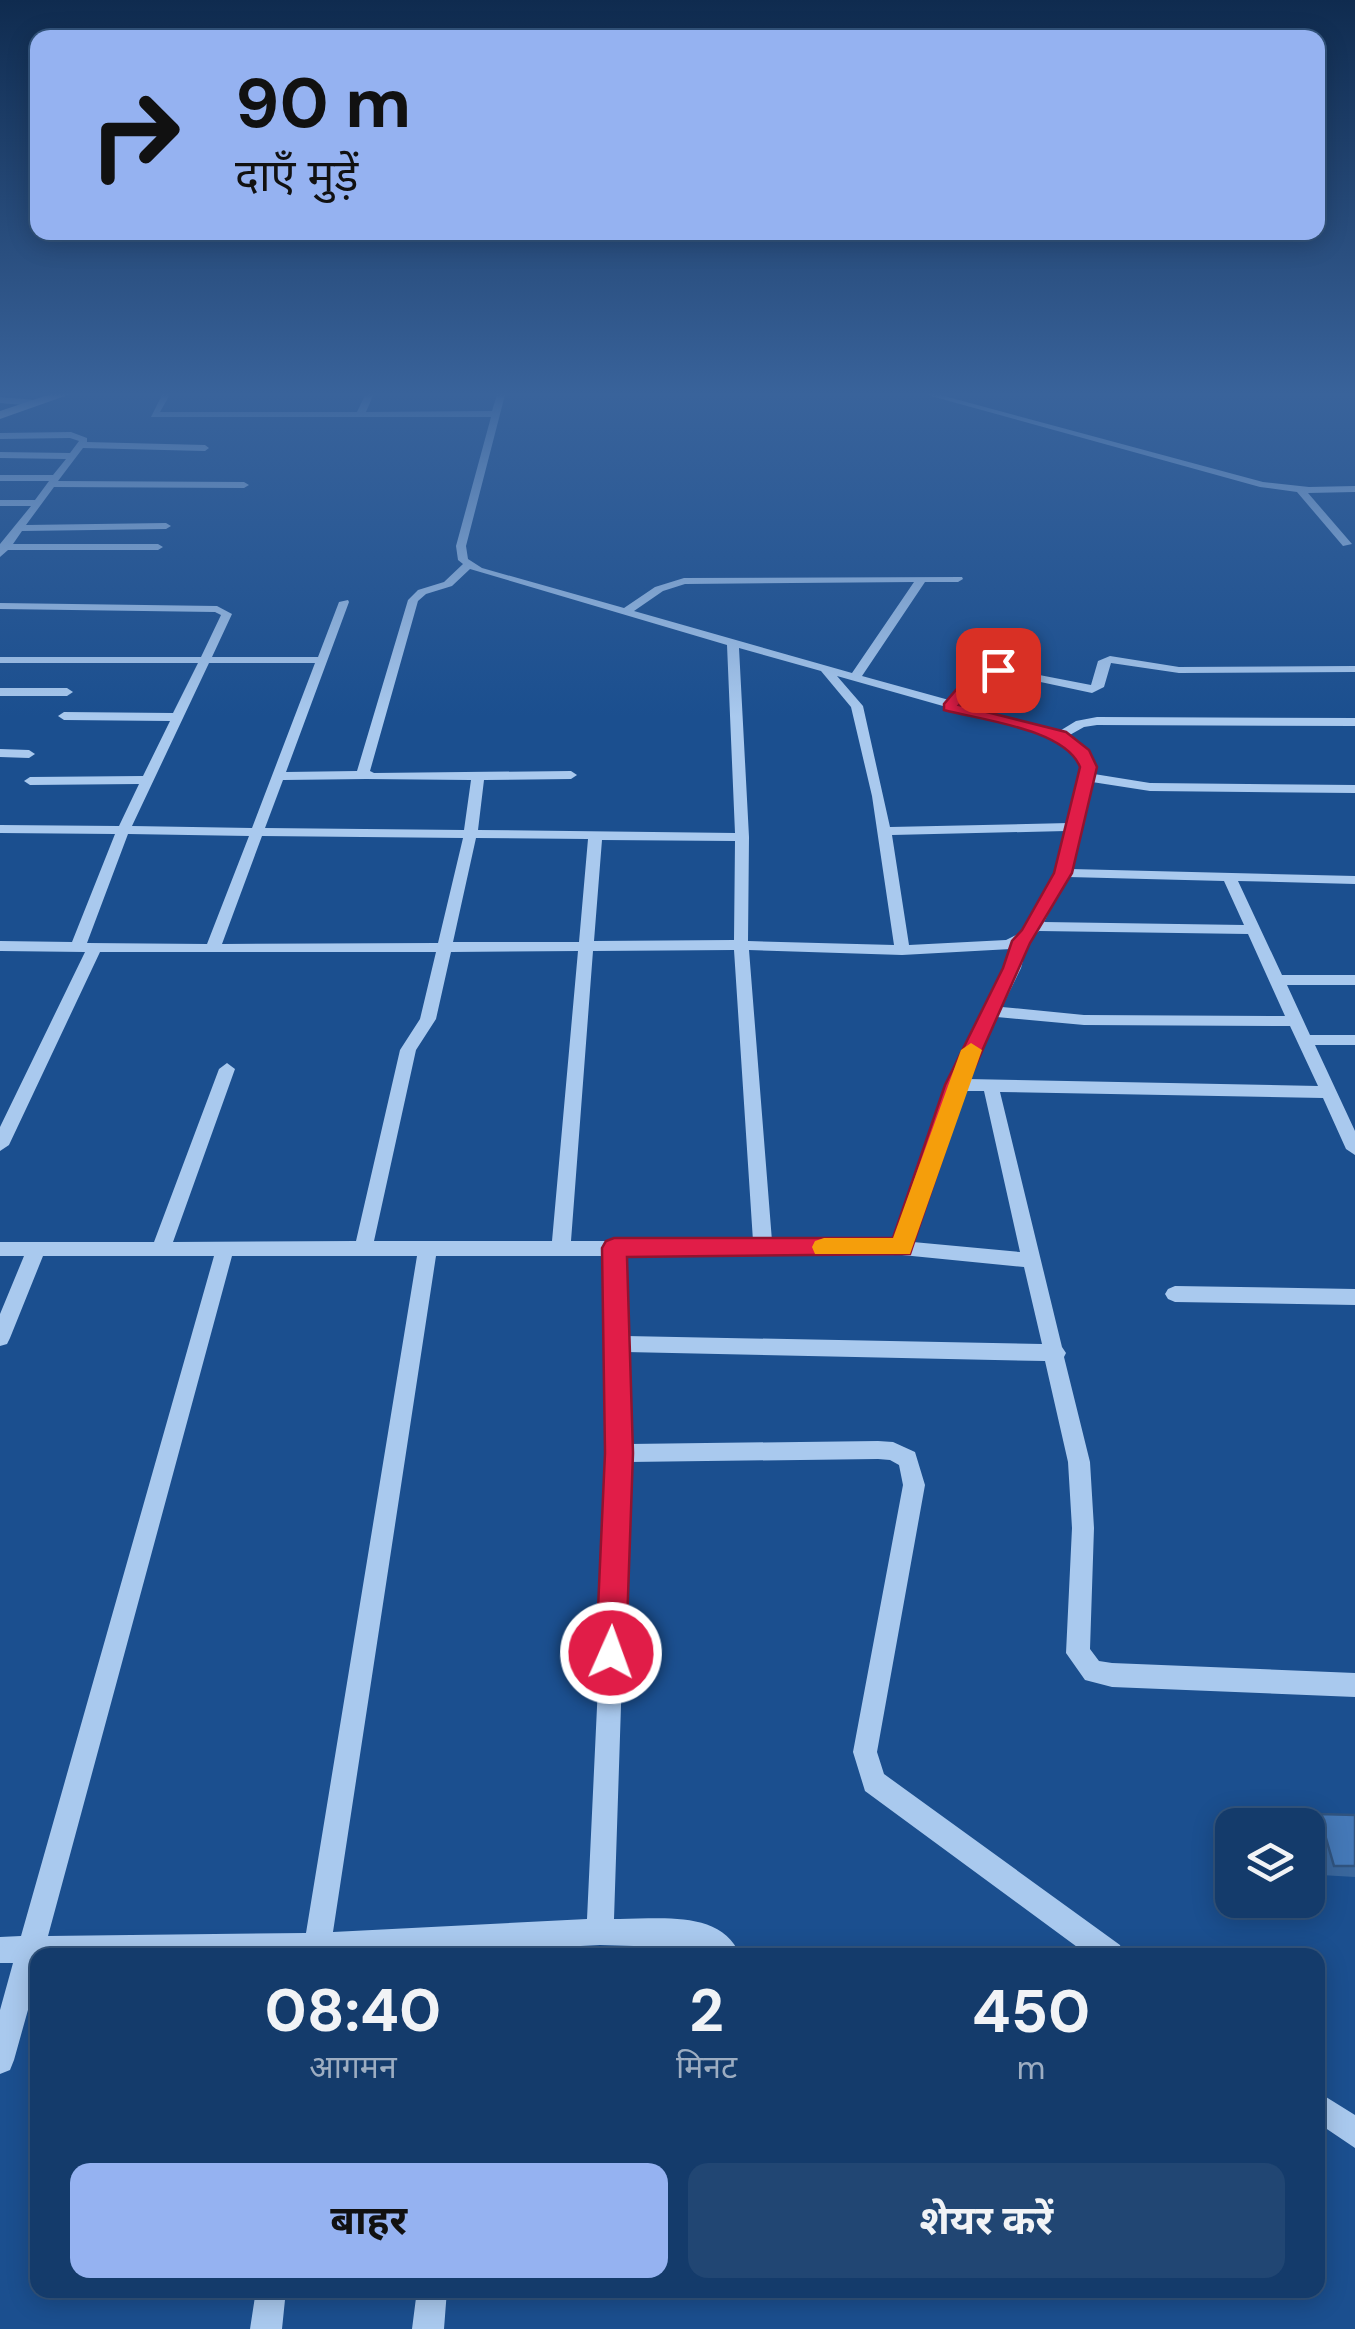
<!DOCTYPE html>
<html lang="hi">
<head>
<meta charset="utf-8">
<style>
  :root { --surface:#143b6b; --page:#214673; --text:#f1f3f6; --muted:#9dadc1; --line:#33557e; --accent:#95b2f1 }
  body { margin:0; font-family:"DM Sans","Noto Sans Devanagari",sans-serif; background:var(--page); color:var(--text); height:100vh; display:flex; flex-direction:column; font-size:38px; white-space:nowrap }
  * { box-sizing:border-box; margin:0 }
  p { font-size:32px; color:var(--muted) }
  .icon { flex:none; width:55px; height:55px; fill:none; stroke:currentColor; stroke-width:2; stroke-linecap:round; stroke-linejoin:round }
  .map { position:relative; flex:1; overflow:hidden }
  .sheet { position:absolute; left:30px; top:1948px; width:1295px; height:350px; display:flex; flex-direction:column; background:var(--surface); border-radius:20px; box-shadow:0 5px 25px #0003,0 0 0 2px var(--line) }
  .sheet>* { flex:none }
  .banner { position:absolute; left:30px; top:30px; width:1295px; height:210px; border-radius:20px; box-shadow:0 5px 25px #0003,0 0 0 2px var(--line); background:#95b2f1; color:#111; overflow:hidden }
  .fabs { position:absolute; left:1215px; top:1808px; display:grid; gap:20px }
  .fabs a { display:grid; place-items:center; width:110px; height:110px; border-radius:20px; background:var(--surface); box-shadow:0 5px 25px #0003,0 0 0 2px var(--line); font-size:50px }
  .pin { position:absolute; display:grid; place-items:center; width:85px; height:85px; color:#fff; margin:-42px; border-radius:20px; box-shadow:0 5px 15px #0006 }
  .me { position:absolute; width:110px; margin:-55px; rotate:2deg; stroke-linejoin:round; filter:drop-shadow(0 0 8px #0008) }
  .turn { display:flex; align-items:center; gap:35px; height:210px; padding:0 40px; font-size:45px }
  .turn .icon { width:130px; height:130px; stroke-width:2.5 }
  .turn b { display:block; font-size:70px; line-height:85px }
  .eta { display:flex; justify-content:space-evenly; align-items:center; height:170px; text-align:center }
  .eta b { font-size:60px; font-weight:700; line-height:70px }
  .cta { display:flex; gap:20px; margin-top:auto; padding:20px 40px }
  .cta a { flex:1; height:115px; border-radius:20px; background:var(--accent); color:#111; font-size:40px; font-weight:700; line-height:115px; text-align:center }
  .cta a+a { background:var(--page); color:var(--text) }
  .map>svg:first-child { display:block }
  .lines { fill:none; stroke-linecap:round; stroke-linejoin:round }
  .minor { fill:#a9c9ee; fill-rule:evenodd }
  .major { fill:#f0f6ff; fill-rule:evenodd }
  .wall { fill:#3a679d }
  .building { fill:#4478b7; stroke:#305480; stroke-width:2.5 }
  .route { fill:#e11d48; stroke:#92132f; stroke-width:2.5 }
  .slow { fill:#f59e0b }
</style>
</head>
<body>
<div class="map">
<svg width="1355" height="2329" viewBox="0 0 1355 2329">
  <rect width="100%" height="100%" fill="#1b4f8f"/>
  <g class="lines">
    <path class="minor" d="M 164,391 L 172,391 L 160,412 L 357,412 L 367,391 L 375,391 L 366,412 L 492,411 L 498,391 L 506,391 L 466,546 L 468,559 L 482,568 L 624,608 L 655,587 L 684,578 L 962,577 L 963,579 L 958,582 L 925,582 L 862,676 L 949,700 L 979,669 L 998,667 L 1091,685 L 1098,661 L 1110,656 L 1179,667 L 1355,666 L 1355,672 L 1179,673 L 1111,663 L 1104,687 L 1092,693 L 998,673 L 986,674 L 959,703 L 1058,732 L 1076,721 L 1097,717 L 1355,718 L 1355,726 L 1097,725 L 1084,727 L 1068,736 C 1081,746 1098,756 1094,774 L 1150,783 L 1355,785 L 1355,793 L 1150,791 L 1092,782 L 1071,869 L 1355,876 L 1355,884 L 1238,881 L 1282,975 L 1355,975 L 1355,985 L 1287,985 L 1310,1035 L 1355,1035 L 1355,1045 L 1315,1045 L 1355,1131 L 1355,1155 L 1346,1149 L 1323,1098 L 1000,1092 L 1062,1347 L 1066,1353 L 1064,1357 L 1090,1462 L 1094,1528 L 1090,1649 L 1099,1661 L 1112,1663 L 1355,1673 L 1355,1697 L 1112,1687 L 1085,1680 L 1066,1653 L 1072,1528 L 1068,1462 L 1045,1361 L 626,1352 L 629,1444 L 878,1441 L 893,1442 L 915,1452 L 925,1485 L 877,1752 L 884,1774 L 1120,1945 L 1123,1955 L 1088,1955 L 865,1791 L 853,1752 L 903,1485 L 899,1465 L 890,1460 L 878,1459 L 629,1462 L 614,1919 C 655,1920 721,1908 740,1955 L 709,1955 L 701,1948 L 600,1945 L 406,1955 L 38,1955 L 38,1974 L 14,2060 L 10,2070 L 0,2074 L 0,2010 L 13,1963 L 0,1963 L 0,1937 L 21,1936 L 214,1256 L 43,1256 L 10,1338 L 7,1344 L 0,1346 L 0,1314 L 24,1256 L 0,1256 L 0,1242 L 154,1242 L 219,1069 L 227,1063 L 235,1069 L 173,1242 L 356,1241 L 400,1050 L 420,1019 L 436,952 L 100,952 L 9,1145 L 0,1151 L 0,1127 L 85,952 L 0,951 L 0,941 L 72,942 L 115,834 L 0,833 L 0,825 L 119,826 L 139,784 L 30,785 L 24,781 L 30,777 L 143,776 L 170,721 L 64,720 L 58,716 L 64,712 L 173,713 L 198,663 L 0,663 L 0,657 L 201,657 L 221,615 L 215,612 L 0,609 L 0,603 L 217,606 L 232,614 L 212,657 L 318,657 L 339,602 L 348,600 L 349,602 L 286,772 L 357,771 L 408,600 L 418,590 L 444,582 L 463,564 L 458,560 L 456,546 L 491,417 L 151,417 ZM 470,569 L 727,645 L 735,833 L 478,830 L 484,780 L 571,779 L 577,775 L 571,771 L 374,773 L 370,771 L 418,601 L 426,594 L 452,586 ZM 914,582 L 852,673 L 634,611 L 663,591 L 685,584 ZM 739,648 L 821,671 L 851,707 L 872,796 L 894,945 L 748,941 L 749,837 ZM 209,663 L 315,663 L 252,828 L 132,826 ZM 837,676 L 943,706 L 945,710 L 953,709 C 981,717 1083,736 1082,770 C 1081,787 1073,807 1069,823 L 890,827 L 863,706 ZM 366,779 L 471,780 L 464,830 L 265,828 L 283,780 ZM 1066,831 L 1056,873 L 1024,931 L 1006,940 L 909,945 L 892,835 ZM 128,834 L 249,836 L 207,944 L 87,943 ZM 262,836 L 463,838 L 438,943 L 222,944 ZM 476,838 L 588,839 L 579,942 L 453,942 ZM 602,840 L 735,841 L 734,940 L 594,941 ZM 1068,877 L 1224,881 L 1244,925 L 1044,922 ZM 1039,931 L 1248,934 L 1285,1016 L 1084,1015 L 1002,1007 L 1021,968 L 1028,941 ZM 1011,949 L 1005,968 L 986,1006 L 981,1011 L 983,1014 L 948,1085 L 895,1241 L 772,1241 L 749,950 L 902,955 ZM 734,950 L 753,1241 L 571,1241 L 593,951 ZM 578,951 L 552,1241 L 374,1241 L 416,1050 L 436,1019 L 451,952 ZM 997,1017 L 1084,1025 L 1290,1026 L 1318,1086 L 967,1079 ZM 962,1091 L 984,1091 L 1020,1252 L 913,1242 ZM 902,1255 L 1024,1267 L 1042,1344 L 626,1336 L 623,1256 ZM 232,1256 L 417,1256 L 306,1933 L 48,1936 ZM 436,1256 L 605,1256 L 609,1453 L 587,1919 L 333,1932 Z
      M 871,391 L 935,391 L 933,393 L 1263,482 L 1309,487 L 1355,486 L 1355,492 L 1308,493 L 1352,544 L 1343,546 L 1297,492 L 1260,487 L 920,393 Z
      M 0,397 L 36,400 L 40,403 L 36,406 L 0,403 Z
      M 71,432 L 87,438 L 87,442 L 205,445 L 209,448 L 205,451 L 83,448 L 58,481 L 244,482 L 249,485 L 244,488 L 54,487 L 26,525 L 166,523 L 171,526 L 166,529 L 22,531 L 13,544 L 158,544 L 163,547 L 158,550 L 8,550 L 0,557 L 0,544 L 31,506 L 0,506 L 0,500 L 35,500 L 49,481 L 0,481 L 0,475 L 53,475 L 66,459 L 0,458 L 0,452 L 70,453 L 79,441 L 70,438 L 0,439 L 0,433 Z
      M 0,688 L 67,688 L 73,692 L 67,696 L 0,696 Z
      M 0,749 L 29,750 L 35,754 L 29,758 L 0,757 Z
      M 1175,1286 L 1355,1289 L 1355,1305 L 1175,1302 L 1168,1299 L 1165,1294 L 1168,1289 Z
      M 1318,2092 L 1355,2115 L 1355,2148 L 1318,2123 Z
      M 256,2290 L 286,2290 L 282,2329 L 250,2329 Z
      M 417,2290 L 447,2290 L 444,2329 L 412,2329 Z"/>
    <path class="major" d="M 60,391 L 79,391 L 0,419 L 0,411 Z"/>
  </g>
  <path class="wall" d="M 1319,1814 L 1355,1815 L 1355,1877 L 1321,1875 L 1307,1824 Z"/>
  <path class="building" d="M 1319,1814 L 1355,1815 L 1355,1866 L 1334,1866 Z"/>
  <linearGradient id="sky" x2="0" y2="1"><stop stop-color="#0f2b4f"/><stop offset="0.55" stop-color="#39639b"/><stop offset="1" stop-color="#39639b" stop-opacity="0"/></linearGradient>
  <rect width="1355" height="717" fill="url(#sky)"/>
  <path class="route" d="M 998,666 L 1006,670 L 1004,673 L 984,677 L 959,705 L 1066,732 L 1089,750 L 1097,767 L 1072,873 L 1030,943 L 967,1085 L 910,1254 L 627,1257 L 633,1453 L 626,1653 L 622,1663 L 611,1668 L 600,1663 L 596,1653 L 605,1453 L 602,1248 L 606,1241 L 614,1238 L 893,1238 L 945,1085 L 1003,968 L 1012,941 L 1022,930 L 1054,873 L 1080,767 C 1065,729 981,720 944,710 L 944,704 L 973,670 Z"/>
  <path class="slow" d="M 971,1043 L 982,1050 L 910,1254 L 815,1254 L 812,1247 L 815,1241 L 824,1238 L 893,1238 L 961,1050 Z"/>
</svg>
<div class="fabs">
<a><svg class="icon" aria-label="layers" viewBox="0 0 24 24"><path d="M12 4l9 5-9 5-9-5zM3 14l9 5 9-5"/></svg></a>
</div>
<div class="pin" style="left:998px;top:670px;background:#d93025"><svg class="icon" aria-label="arrive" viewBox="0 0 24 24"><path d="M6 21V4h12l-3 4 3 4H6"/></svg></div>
<svg class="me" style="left:611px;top:1653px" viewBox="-20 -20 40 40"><circle r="17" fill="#e11d48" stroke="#fff" stroke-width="3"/><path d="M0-11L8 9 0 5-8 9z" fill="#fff"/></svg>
<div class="banner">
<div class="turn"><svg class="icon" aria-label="right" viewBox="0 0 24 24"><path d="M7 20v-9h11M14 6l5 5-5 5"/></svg><div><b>90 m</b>दाएँ मुड़ें</div></div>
</div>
<section class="sheet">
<div class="eta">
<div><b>08:40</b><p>आगमन</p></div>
<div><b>2</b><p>मिनट</p></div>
<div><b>450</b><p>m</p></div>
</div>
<div class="cta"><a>बाहर</a><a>शेयर करें</a></div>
</section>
</div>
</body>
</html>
